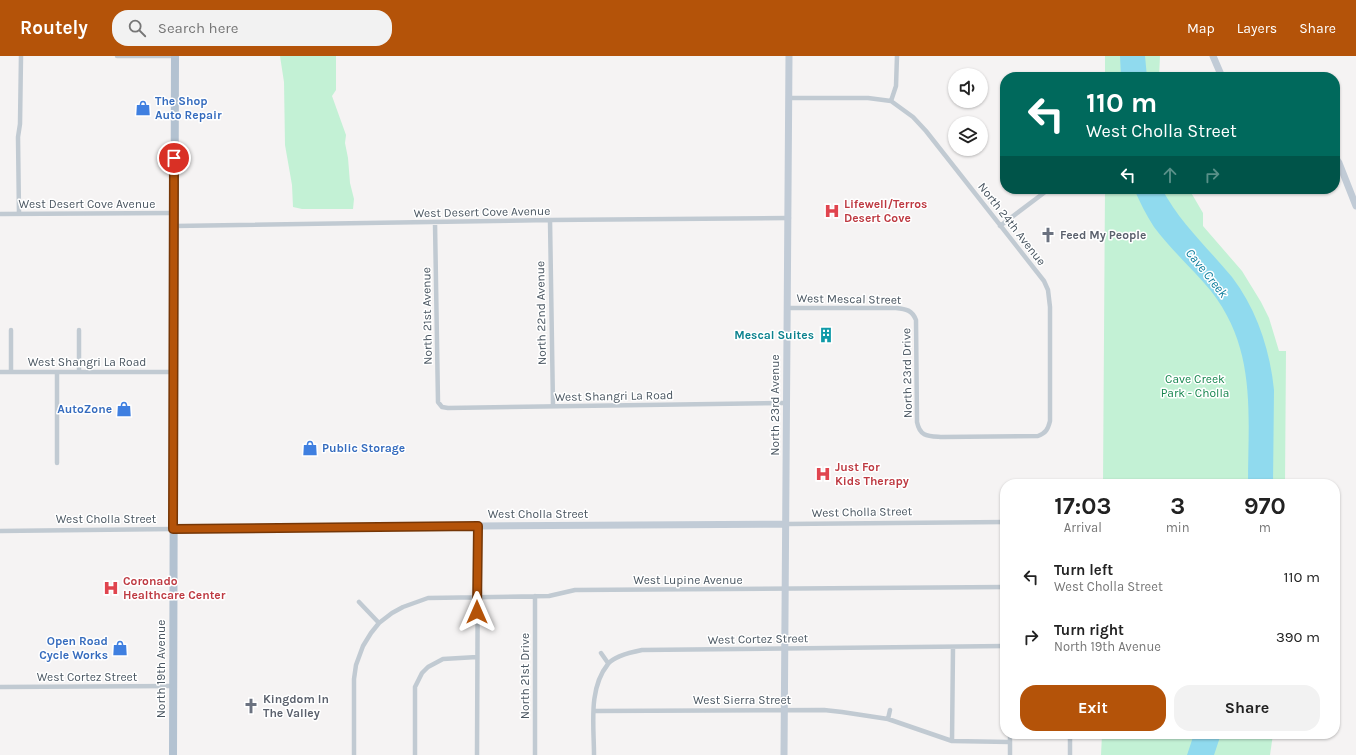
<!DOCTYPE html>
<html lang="en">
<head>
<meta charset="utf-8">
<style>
  :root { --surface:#fff; --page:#f2f2f2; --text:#222; --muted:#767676; --accent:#b45309 }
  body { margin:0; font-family:Karla,sans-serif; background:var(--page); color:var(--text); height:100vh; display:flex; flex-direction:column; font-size:15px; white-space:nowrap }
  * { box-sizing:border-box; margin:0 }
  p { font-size:13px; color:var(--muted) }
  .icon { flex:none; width:22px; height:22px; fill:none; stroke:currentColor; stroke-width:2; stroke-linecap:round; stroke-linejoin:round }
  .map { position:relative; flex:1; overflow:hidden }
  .side { position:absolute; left:1000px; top:423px; width:340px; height:260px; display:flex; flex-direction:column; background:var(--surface); border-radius:16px; box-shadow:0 1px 3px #0004 }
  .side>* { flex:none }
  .guide { position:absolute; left:1000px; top:16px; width:340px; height:122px; border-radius:16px; box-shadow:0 1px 3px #0004; background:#00695c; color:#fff; overflow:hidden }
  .buttons { position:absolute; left:948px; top:12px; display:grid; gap:8px }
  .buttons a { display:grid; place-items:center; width:40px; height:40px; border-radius:50%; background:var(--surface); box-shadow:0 1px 3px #0004; font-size:20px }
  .pin { position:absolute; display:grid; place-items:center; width:34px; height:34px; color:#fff; margin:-17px; border:2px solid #fff; border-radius:50%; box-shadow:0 1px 4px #0007 }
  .me { position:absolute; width:44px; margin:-22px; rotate:0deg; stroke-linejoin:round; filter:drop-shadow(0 0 3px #0008) }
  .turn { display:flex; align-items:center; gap:14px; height:84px; padding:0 20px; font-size:18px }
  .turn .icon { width:52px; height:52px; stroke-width:2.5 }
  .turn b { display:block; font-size:28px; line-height:34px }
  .lanes { display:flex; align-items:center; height:38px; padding:0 20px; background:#0003; justify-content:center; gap:20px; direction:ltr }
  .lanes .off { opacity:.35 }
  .eta { display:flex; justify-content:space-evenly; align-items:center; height:68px; text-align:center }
  .eta b { font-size:24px; font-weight:700; line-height:28px }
  .action { display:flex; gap:8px; margin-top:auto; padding:8px 20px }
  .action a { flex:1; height:46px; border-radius:16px; background:var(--accent); color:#fff; font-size:16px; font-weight:700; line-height:46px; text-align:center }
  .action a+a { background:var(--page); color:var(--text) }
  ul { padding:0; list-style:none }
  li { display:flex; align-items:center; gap:12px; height:60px; padding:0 20px }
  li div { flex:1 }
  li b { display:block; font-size:15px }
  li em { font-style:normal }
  header { display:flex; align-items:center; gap:24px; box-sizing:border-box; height:56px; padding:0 20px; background:var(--accent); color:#fff }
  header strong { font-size:19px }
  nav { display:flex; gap:22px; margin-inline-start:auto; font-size:14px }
  .search { width:280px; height:36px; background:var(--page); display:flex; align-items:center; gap:10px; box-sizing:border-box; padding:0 14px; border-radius:16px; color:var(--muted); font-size:15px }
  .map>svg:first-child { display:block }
  .green { fill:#c3f1d5 }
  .water { fill:#90daee }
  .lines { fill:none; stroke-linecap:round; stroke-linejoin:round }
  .street { stroke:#c1cad2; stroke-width:4.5 }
  .secondary { stroke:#c1cbd6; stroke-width:7 }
  .primary { stroke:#b3c2d1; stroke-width:8 }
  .route-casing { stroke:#753606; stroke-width:10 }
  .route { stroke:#b45309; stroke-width:7 }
  .labels { text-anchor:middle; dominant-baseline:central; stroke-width:3; stroke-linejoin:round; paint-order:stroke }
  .shop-label { font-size:12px; font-weight:bold; fill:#366cbe; stroke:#fff; text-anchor:start }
  .street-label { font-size:12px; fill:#4a5661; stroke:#fff }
  .health-label { font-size:12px; font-weight:bold; fill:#be3a42; stroke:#fff; text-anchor:start }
  .worship-label { font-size:12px; font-weight:bold; fill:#5b616d; stroke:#fff; text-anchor:start }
  .culture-label { font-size:12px; font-weight:bold; fill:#0d838f; stroke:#fff; text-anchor:end }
  .park-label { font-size:12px; fill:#17864f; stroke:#fff }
  .water-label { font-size:13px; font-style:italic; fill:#0c7c9b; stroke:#fff }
</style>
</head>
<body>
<header>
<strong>Routely</strong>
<div class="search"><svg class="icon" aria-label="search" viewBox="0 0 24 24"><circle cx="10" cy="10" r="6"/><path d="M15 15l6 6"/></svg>Search here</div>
<nav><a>Map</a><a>Layers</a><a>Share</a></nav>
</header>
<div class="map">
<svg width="1356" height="699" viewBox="0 0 1356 699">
  <rect width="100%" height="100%" fill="#f5f3f3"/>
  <path class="green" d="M 280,0 L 336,0 L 336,34 L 332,40 L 346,79 L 345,87 L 348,102 L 350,127 L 354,143 L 353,153 L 302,153 L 293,151 L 292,129 L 285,89 L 284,26 Z
    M 1105,0 L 1160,0 L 1159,21 L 1105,21 Z
    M 1105,133 L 1189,133 L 1203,157 L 1203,170 L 1242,215 L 1261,246 L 1269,262 L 1279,295 L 1286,295 L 1285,428 L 1103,428 Z
    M 1102,678 L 1273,678 L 1270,699 L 1101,699 Z"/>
  <path class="water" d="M 1120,0 L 1145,0 L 1147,21 L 1121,21 Z
    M 1134,133 L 1162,133 C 1180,167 1208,192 1232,221 C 1257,254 1270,294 1274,334 L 1273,428 L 1248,428 C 1248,358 1257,294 1211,235 C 1193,213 1171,194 1154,171 C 1146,159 1140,146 1134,133 Z
    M 1194,678 L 1221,678 L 1214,699 L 1187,699 Z"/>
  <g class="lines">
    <path class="street" d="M 117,0 L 175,0
      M 891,45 L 896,30 L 897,0
      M 0,158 L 174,157
      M 19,158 L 18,81 L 20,68 L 21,0
      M 550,164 L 553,350
      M 435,167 L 438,346 L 442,351 L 448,352 L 786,347
      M 175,170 L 550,164 L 789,162
      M 1000,170 L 1049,133
      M 787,252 L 896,252 C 906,253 912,254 916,264 L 917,366 C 920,381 928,380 942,381 L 1038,380 C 1046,377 1048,373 1050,365 L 1050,251 L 1048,234 L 1044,225 L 926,75 L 913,61 L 891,45 L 868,42 L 789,42
      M 0,316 L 174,316
      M 11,316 L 11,274
      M 79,316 L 79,274
      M 57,407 L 57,316
      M 786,468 L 1005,466
      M 0,475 L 173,473
      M 359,546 L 379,567
      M 601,597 L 608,607
      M 0,631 L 173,630
      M 594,655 L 824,654 L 842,656 L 888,663 L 952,685 L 1010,686
      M 888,663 L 890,654
      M 952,685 L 953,591
      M 354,699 L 354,623 L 356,609 L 363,590 L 371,577 L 379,567 L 392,557 L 403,551 L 428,542 L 549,540 L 575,534 L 1005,531
      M 415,699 L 415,631 L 422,617 L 428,611 L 443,603 L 477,601
      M 477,699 L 478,470
      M 535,699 L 535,540
      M 594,699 C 594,669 588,633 608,608 C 614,600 632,596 642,594 L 1005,590
      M 1010,699 L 1010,678
      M 1070,699 L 1070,678"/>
    <path class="secondary" d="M 1213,0 L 1222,21
      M 1335,101 L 1339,107 L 1356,150
      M 173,473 L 478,470 L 786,468
      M 784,699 L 789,0"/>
    <path class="primary" d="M 173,699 L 175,0"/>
  </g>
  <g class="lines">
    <defs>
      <path id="route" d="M 174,102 L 173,473 L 478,470 L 477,556"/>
    </defs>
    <use href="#route" class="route-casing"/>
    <use href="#route" class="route"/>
  </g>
  <defs>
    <symbol id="shop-bare" viewBox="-9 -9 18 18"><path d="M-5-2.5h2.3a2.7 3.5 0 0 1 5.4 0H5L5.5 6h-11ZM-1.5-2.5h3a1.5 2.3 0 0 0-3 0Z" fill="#3f7fe0" stroke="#fff" stroke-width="2.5" paint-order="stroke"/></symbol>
    <symbol id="hospital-bare" viewBox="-9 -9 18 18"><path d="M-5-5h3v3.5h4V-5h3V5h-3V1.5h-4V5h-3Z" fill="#e0444e" stroke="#fff" stroke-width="2.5" paint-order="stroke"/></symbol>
    <symbol id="church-bare" viewBox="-9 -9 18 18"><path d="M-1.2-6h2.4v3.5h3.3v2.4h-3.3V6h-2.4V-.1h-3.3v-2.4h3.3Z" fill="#6b7280" stroke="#fff" stroke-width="2.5" paint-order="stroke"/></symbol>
    <symbol id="building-bare" viewBox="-9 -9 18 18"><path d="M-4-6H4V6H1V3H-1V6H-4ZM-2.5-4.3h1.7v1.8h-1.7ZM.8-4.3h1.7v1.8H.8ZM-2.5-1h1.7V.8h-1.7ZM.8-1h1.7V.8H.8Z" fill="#0f9aa8" stroke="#fff" stroke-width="2.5" paint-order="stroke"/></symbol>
  </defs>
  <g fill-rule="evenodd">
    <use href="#shop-bare" x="132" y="41" width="22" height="22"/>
    <use href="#hospital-bare" x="821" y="144" width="22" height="22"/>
    <use href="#church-bare" x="1037" y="168" width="22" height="22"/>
    <use href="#building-bare" x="815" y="268" width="22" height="22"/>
    <use href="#shop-bare" x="113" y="342" width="22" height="22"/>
    <use href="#shop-bare" x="299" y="381" width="22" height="22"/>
    <use href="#hospital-bare" x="812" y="407" width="22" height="22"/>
    <use href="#hospital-bare" x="100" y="521" width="22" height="22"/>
    <use href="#shop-bare" x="109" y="581" width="22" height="22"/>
    <use href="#church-bare" x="240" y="639" width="22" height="22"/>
  </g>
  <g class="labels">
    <g class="shop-label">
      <text x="155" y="45">The Shop<tspan x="155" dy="14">Auto Repair</tspan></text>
      <text x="112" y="353" text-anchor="end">AutoZone</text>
      <text x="322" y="392">Public Storage</text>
      <text x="108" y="585" text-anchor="end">Open Road<tspan x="108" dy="14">Cycle Works</tspan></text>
    </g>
    <g class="street-label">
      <text x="87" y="148">West Desert Cove Avenue</text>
      <text transform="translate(482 156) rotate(-1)">West Desert Cove Avenue</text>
      <text transform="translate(1012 168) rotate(52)">North 24th Avenue</text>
      <text transform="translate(849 243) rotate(1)">West Mescal Street</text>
      <text transform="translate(541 257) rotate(-91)">North 22nd Avenue</text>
      <text transform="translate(427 260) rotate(-91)">North 21st Avenue</text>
      <text x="87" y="306">West Shangri La Road</text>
      <text transform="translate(907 317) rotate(-91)">North 23rd Drive</text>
      <text transform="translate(614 340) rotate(-1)">West Shangri La Road</text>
      <text transform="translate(775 349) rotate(-90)">North 23rd Avenue</text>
      <text transform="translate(862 456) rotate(-1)">West Cholla Street</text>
      <text x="538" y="458">West Cholla Street</text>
      <text x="106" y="463">West Cholla Street</text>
      <text x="688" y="524">West Lupine Avenue</text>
      <text transform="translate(758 583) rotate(-1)">West Cortez Street</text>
      <text transform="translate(161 613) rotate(-90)">North 19th Avenue</text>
      <text transform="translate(525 620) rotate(-90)">North 21st Drive</text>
      <text x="87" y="621">West Cortez Street</text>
      <text x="742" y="644">West Sierra Street</text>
    </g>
    <g class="health-label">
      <text x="844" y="148">Lifewell/Terros<tspan x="844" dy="14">Desert Cove</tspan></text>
      <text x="835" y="411">Just For<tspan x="835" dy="14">Kids Therapy</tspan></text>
      <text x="123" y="525">Coronado<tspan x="123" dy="14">Healthcare Center</tspan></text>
    </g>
    <g class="worship-label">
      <text x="1060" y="179">Feed My People</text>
      <text x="263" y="643">Kingdom In<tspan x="263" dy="14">The Valley</tspan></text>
    </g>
    <g class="culture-label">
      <text x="814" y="279">Mescal Suites</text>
    </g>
    <g class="park-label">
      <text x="1195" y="323">Cave Creek<tspan x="1195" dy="14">Park - Cholla</tspan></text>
    </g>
    <g class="water-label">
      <text transform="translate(1207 217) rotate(51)">Cave Creek</text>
    </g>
  </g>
</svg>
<div class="buttons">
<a><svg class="icon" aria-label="sound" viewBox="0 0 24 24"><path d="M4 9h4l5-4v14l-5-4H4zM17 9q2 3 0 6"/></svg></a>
<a><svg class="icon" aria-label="layers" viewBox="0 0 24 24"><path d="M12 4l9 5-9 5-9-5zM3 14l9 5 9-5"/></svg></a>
</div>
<div class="pin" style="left:174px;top:102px;background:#d93025"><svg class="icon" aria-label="arrive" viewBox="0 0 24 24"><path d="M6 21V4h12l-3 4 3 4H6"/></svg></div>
<svg class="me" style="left:477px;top:556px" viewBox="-20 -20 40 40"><path d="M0-17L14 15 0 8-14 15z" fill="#b45309" stroke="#fff" stroke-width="4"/></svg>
<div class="guide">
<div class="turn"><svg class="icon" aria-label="left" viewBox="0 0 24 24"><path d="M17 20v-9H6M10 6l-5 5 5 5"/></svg><div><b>110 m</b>West Cholla Street</div></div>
<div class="lanes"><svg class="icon" aria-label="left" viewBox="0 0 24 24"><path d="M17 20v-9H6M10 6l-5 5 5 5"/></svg><svg class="icon off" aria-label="ahead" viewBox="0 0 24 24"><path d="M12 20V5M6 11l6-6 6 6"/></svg><svg class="icon off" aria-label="right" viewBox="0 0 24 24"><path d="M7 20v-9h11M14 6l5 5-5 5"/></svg></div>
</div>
<section class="side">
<div class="eta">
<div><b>17:03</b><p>Arrival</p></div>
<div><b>3</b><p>min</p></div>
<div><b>970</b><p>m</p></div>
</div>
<ul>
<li><svg class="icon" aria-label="left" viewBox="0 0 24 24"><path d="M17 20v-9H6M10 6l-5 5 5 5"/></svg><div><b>Turn left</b><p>West Cholla Street</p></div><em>110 m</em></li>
<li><svg class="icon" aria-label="right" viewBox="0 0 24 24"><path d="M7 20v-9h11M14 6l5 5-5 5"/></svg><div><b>Turn right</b><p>North 19th Avenue</p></div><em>390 m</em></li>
</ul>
<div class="action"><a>Exit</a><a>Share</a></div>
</section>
</div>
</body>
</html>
